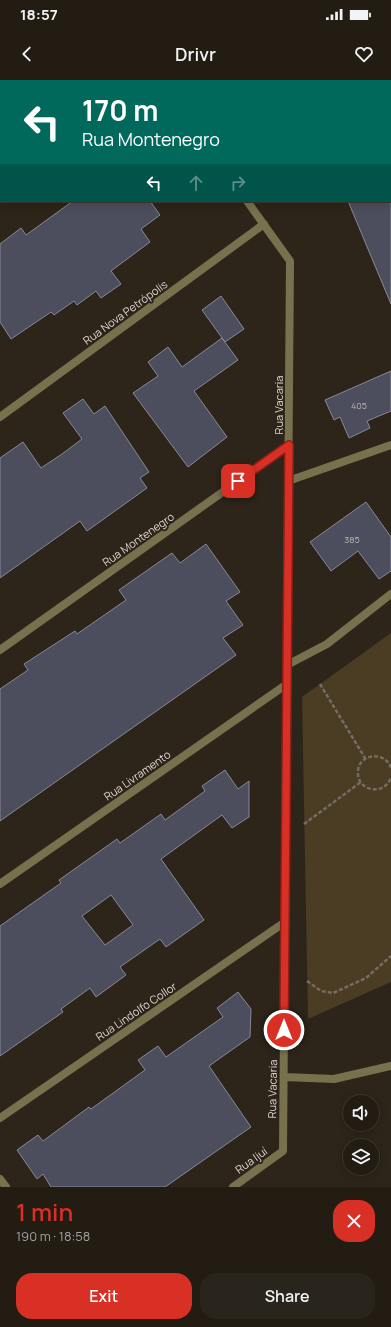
<!DOCTYPE html>
<html lang="en">
<head>
<meta charset="utf-8">
<style>
  :root { --surface:#221c13; --page:#2a251c; --text:#f1f3f6; --muted:#a2a1a0; --line:#3f3a33; --accent:#d93025 }
  body { margin:0; font-family:Manrope,sans-serif; background:var(--page); color:var(--text); height:100vh; display:flex; flex-direction:column; font-size:15px; white-space:nowrap }
  * { box-sizing:border-box; margin:0 }
  p { font-size:13px; color:var(--muted) }
  .icon { flex:none; width:22px; height:22px; fill:none; stroke:currentColor; stroke-width:2; stroke-linecap:round; stroke-linejoin:round }
  .map { position:relative; height:1107px; overflow:hidden }
  .details { display:flex; flex-direction:column; background:var(--surface); flex:1 }
  .details>* { flex:none }
  .top-card { position:absolute; left:0px; top:0px; width:391px; height:122px; box-shadow:0 2px 10px #0003,0 0 0 1px var(--line); background:#00695c; color:#fff; overflow:hidden }
  .buttons { position:absolute; left:343px; top:1015px; display:grid; gap:8px }
  .buttons a { display:grid; place-items:center; width:36px; height:36px; border-radius:50%; background:var(--surface); box-shadow:0 2px 10px #0003,0 0 0 1px var(--line); font-size:20px }
  .pin { position:absolute; display:grid; place-items:center; width:34px; height:34px; color:#fff; margin:-17px; border-radius:8px; box-shadow:0 2px 6px #0006 }
  .me { position:absolute; width:44px; margin:-22px; rotate:0deg; stroke-linejoin:round; filter:drop-shadow(0 0 3px #0008) }
  .turn { display:flex; align-items:center; gap:14px; height:84px; padding:0 16px; font-size:18px }
  .turn .icon { width:52px; height:52px; stroke-width:2.5 }
  .turn b { display:block; font-size:28px; line-height:34px }
  .lanes { display:flex; align-items:center; height:38px; padding:0 16px; background:#0003; justify-content:center; gap:20px; direction:ltr }
  .lanes .off { opacity:.35 }
  .round { display:grid; place-items:center; flex:none; width:42px; height:42px; border-radius:16px; background:var(--page) }
  .summary { display:flex; align-items:center; justify-content:space-between; height:68px; padding:0 16px }
  h1 { font-size:24px; font-weight:600; line-height:30px; color:var(--accent) }
  .button { display:flex; gap:8px; margin-top:auto; padding:8px 16px }
  .button a { flex:1; height:46px; border-radius:16px; background:var(--accent); color:#fff; font-size:16px; font-weight:600; line-height:46px; text-align:center }
  .button a+a { background:var(--page); color:var(--text) }
  .status { display:flex; justify-content:space-between; align-items:center; height:28px; padding:0 20px; background:var(--surface); direction:ltr }
  .status svg { height:11px; fill:currentColor }
  header { display:flex; justify-content:space-between; align-items:center; height:52px; padding:0 16px; background:var(--surface); font-size:18px; font-weight:600 }
  .map>svg:first-child { display:block }
  .green { fill:#4b3c24 }
  .building { fill:#4d4e5d; stroke:#878899; fill-rule:evenodd }
  .lines { fill:none; stroke-linecap:round; stroke-linejoin:round }
  .path { stroke:#746d63; stroke-width:2.5; stroke-dasharray:4 2; stroke-linecap:butt }
  .lane { stroke:#78714e; stroke-width:8 }
  .street { stroke:#78714e; stroke-width:8 }
  .route-casing { stroke:#8d1f18; stroke-width:10 }
  .route { stroke:#d93025; stroke-width:7 }
  .labels { text-anchor:middle; dominant-baseline:central; stroke-width:4; stroke-linejoin:round; paint-order:stroke }
  .number-label { font-size:9px; fill:#b9b5b3 }
  .street-label { font-size:11px; fill:#ddd7d0; stroke:#2d2519 }
</style>
</head>
<body>
<div class="status"><b>18:57</b><svg viewBox="0 0 49 12"><path d="M0 12V9h3v3zM5 12V6h3v6zM10 12V3h3v9zM15 12V0h3v12zM26 1h20v11H26zM47 4h2v5h-2z"/></svg></div>
<header><svg class="icon" aria-label="back" viewBox="0 0 24 24"><path d="M15 5l-7 7 7 7"/></svg>Drivr<svg class="icon" aria-label="heart" viewBox="0 0 24 24"><path d="M12 20l-8-8c-3-5 5-10 8-4 3-6 11-1 8 4z"/></svg></header>
<div class="map">
<svg width="391" height="1107" viewBox="0 0 391 1107">
  <rect width="100%" height="100%" fill="#2d2519"/>
  <path class="green" d="M 391,553 L 391,902 L 308,939 L 302,617 Z"/>
  <path class="building" d="M 73,121 L 150,121 L 160,135 L 141,149 L 150,162 L 111,191 L 121,204 L 101,218 L 96,211 L 77,225 L 74,221 L 54,235 L 51,232 L 11,259 L 0,242 L 0,164 L 21,148 L 26,155 Z
    M 348,121 L 391,121 L 391,224 L 368,169 Z
    M 221,216 L 244,249 L 225,262 L 202,230 Z
    M 222,258 L 238,280 L 194,311 L 227,357 L 188,387 L 133,313 L 158,296 L 148,282 L 168,267 L 182,287 Z
    M 391,291 L 391,331 L 367,341 L 370,348 L 349,358 L 340,337 L 334,340 L 325,320 Z
    M 83,319 L 94,334 L 105,326 L 149,392 L 140,398 L 147,408 L 87,451 L 80,441 L 0,498 L 0,378 L 23,362 L 41,388 L 62,374 L 82,359 L 63,333 Z
    M 366,422 L 391,457 L 391,491 L 379,499 L 358,471 L 331,491 L 310,462 Z
    M 206,464 L 240,512 L 226,521 L 243,545 L 223,558 L 236,575 L 0,741 L 0,609 L 28,590 L 24,584 L 75,551 L 77,554 L 126,520 L 119,510 L 172,473 L 180,483 Z
    M 225,690 L 238,709 L 249,701 L 249,737 L 232,748 L 222,735 L 161,779 L 204,840 L 166,867 L 160,859 L 120,887 L 126,895 L 96,917 L 90,908 L 61,929 L 63,932 L 0,976 L 0,846 L 61,803 L 59,800 L 117,759 L 120,763 L 161,734 L 165,740 L 205,711 L 202,706 ZM 111,815 L 133,845 L 105,865 L 82,836 Z
    M 238,912 L 251,929 L 250,957 L 209,986 L 251,1047 L 165,1107 L 51,1107 L 43,1094 L 37,1099 L 17,1070 L 38,1055 L 43,1061 L 89,1027 L 91,1029 L 145,990 L 138,980 L 158,966 L 166,977 L 223,937 L 217,928 Z"/>
  <g class="lines">
    <path class="path" d="M 320,604 L 365,678
      M 391,688 C 386,671 359,673 358,691 C 356,711 385,717 391,697
      M 304,744 L 361,702
      M 307,901 L 321,911 L 333,913 L 366,898 L 391,876"/>
    <path class="lane" d="M 288,401 L 391,365
      M 287,585 L 327,564 L 391,514"/>
    <path class="street" d="M 161,0 L 161,1
      M 110,1 L 111,0
      M 0,80 L 1,80
      M 0,337 L 264,144
      M 0,570 L 289,365
      M 0,804 L 287,604
      M 284,997 L 334,999 L 391,986
      M 0,1038 L 285,842
      M 0,1099 L 6,1107
      M 233,1107 L 283,1071 L 290,181 L 247,121"/>
  </g>
  <g class="lines">
    <defs>
      <path id="route" d="M 238,401 L 289,365 L 284,950"/>
    </defs>
    <use href="#route" class="route-casing"/>
    <use href="#route" class="route"/>
  </g>
  <g class="labels">
    <g class="number-label">
      <text x="359" y="325">405</text>
      <text x="352" y="459">385</text>
    </g>
    <g class="street-label">
      <text transform="translate(125 232) rotate(-36)">Rua Nova Petrópolis</text>
      <text transform="translate(278 325) rotate(-90)">Rua Vacaria</text>
      <text transform="translate(138 459) rotate(-35)">Rua Montenegro</text>
      <text transform="translate(137 695) rotate(-35)">Rua Livramento</text>
      <text transform="translate(136 931) rotate(-34)">Rua Lindolfo Collor</text>
      <text transform="translate(272 1009) rotate(-89)">Rua Vacaria</text>
      <text transform="translate(251 1080) rotate(-36)">Rua Ijuí</text>
    </g>
  </g>
</svg>
<div class="buttons">
<a><svg class="icon" aria-label="sound" viewBox="0 0 24 24"><path d="M4 9h4l5-4v14l-5-4H4zM17 9q2 3 0 6"/></svg></a>
<a><svg class="icon" aria-label="layers" viewBox="0 0 24 24"><path d="M12 4l9 5-9 5-9-5zM3 14l9 5 9-5"/></svg></a>
</div>
<div class="pin" style="left:238px;top:401px;background:#d93025"><svg class="icon" aria-label="arrive" viewBox="0 0 24 24"><path d="M6 21V4h12l-3 4 3 4H6"/></svg></div>
<svg class="me" style="left:284px;top:950px" viewBox="-20 -20 40 40"><circle r="17" fill="#d93025" stroke="#fff" stroke-width="3"/><path d="M0-11L8 9 0 5-8 9z" fill="#fff"/></svg>
<div class="top-card">
<div class="turn"><svg class="icon" aria-label="left" viewBox="0 0 24 24"><path d="M17 20v-9H6M10 6l-5 5 5 5"/></svg><div><b>170 m</b>Rua Montenegro</div></div>
<div class="lanes"><svg class="icon" aria-label="left" viewBox="0 0 24 24"><path d="M17 20v-9H6M10 6l-5 5 5 5"/></svg><svg class="icon off" aria-label="ahead" viewBox="0 0 24 24"><path d="M12 20V5M6 11l6-6 6 6"/></svg><svg class="icon off" aria-label="right" viewBox="0 0 24 24"><path d="M7 20v-9h11M14 6l5 5-5 5"/></svg></div>
</div>
</div>
<section class="details">
<div class="summary"><div><h1>1 min</h1><p>190 m · 18:58</p></div><a class="round" style="background:#d93025;color:#fff"><svg class="icon" aria-label="close" viewBox="0 0 24 24"><path d="M6 6l12 12M18 6L6 18"/></svg></a></div>
<div class="button"><a>Exit</a><a>Share</a></div>
</section>
</body>
</html>
